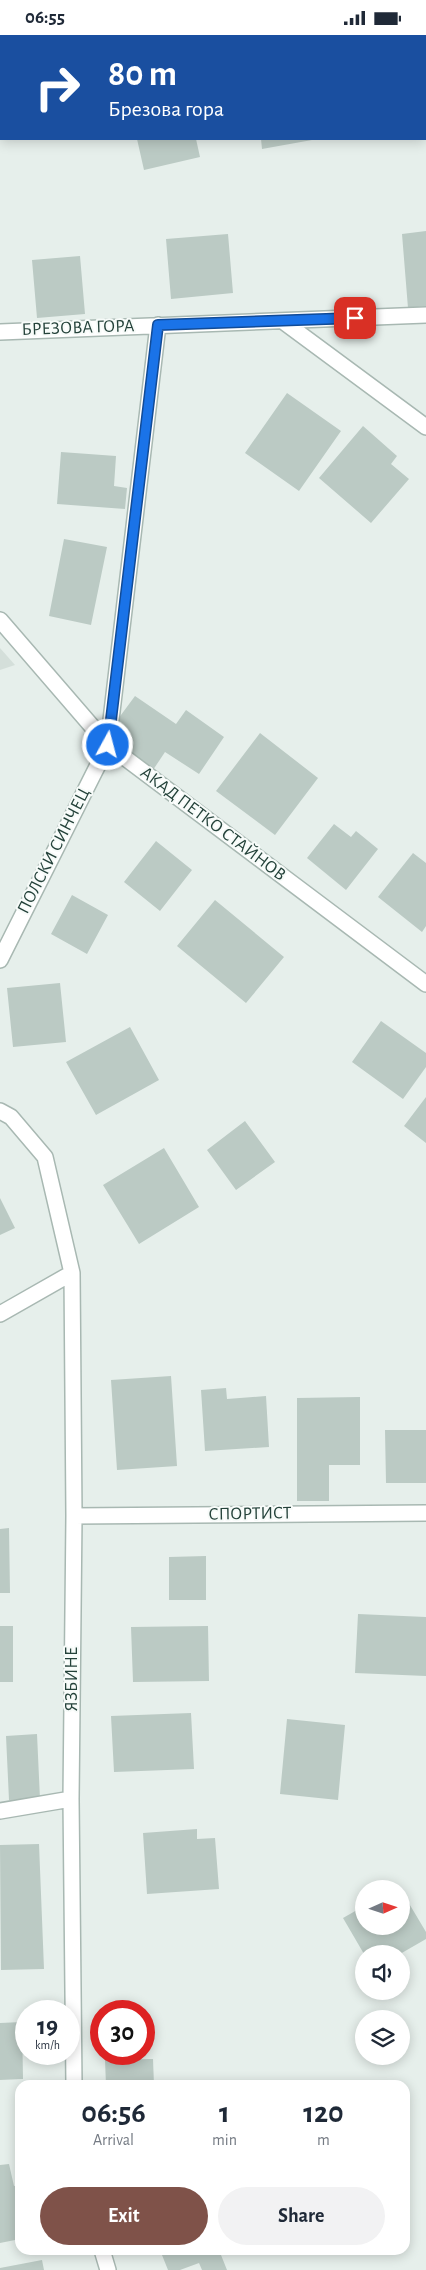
<!DOCTYPE html>
<html lang="en">
<head>
<meta charset="utf-8">
<style>
  :root { --surface:#fff; --page:#f2f2f3; --text:#1f2937; --muted:#747a83; --accent:#7f5249 }
  body { margin:0; font-family:"Alegreya Sans",sans-serif; background:var(--page); color:var(--text); height:100vh; display:flex; flex-direction:column; font-size:19px; white-space:nowrap }
  * { box-sizing:border-box; margin:0 }
  p { font-size:16px; color:var(--muted) }
  .icon { flex:none; width:28px; height:28px; fill:none; stroke:currentColor; stroke-width:2; stroke-linecap:round; stroke-linejoin:round }
  .map { position:relative; flex:1; overflow:hidden }
  .panel { position:absolute; left:15px; top:2045px; width:395px; height:175px; display:flex; flex-direction:column; background:var(--surface); border-radius:15px; box-shadow:0 2px 12px #0003 }
  .panel>* { flex:none }
  .hud { position:absolute; left:0px; top:0px; width:426px; height:105px; box-shadow:0 2px 12px #0003; background:#1a4fa0; color:#fff; overflow:hidden }
  .needle { width:32px; rotate:87deg }
  .fabs { position:absolute; left:355px; top:1845px; display:grid; gap:10px }
  .fabs a { display:grid; place-items:center; width:55px; height:55px; border-radius:50%; background:var(--surface); box-shadow:0 2px 12px #0003; font-size:25px }
  .speed { position:absolute; left:15px; top:1965px; display:flex; gap:10px; font-size:25px; font-weight:700; text-align:center }
  .speed>* { display:grid; place-content:center; width:65px; height:65px; border-radius:50%; background:var(--surface); box-shadow:0 2px 12px #0003; line-height:1 }
  .speed small { font-size:12px; font-weight:400 }
  .speed .limit { border:8px solid #d22; background:#fff; color:#111 }
  .pin { position:absolute; display:grid; place-items:center; width:42px; height:42px; color:#fff; margin:-21px; border-radius:10px; box-shadow:0 2px 8px #0006 }
  .me { position:absolute; width:55px; margin:-28px; rotate:7deg; stroke-linejoin:round; filter:drop-shadow(0 0 4px #0008) }
  .turn { display:flex; align-items:center; gap:18px; height:105px; padding:0 25px; font-size:22px }
  .turn .icon { width:65px; height:65px; stroke-width:2.5 }
  .turn b { display:block; font-size:35px; line-height:42px }
  .eta { display:flex; justify-content:space-evenly; align-items:center; height:85px; text-align:center }
  .eta b { font-size:30px; font-weight:700; line-height:35px }
  .action { display:flex; gap:10px; margin-top:auto; padding:10px 25px }
  .action a { flex:1; height:58px; border-radius:30px; background:var(--accent); color:#fff; font-size:20px; font-weight:700; line-height:58px; text-align:center }
  .action a+a { background:var(--page); color:var(--text) }
  .status { display:flex; justify-content:space-between; align-items:center; height:35px; padding:0 25px; background:var(--surface); direction:ltr }
  .status svg { height:14px; fill:currentColor }
  .map>svg:first-child { display:block }
  .built { fill:#d4dfda }
  .building { fill:#bbcac4 }
  .lines { fill:none; stroke-linecap:round; stroke-linejoin:round }
  .street-casing { stroke:#a8b8b2; stroke-width:18 }
  .street { stroke:#fff; stroke-width:15 }
  .route-casing { stroke:#114b97; stroke-width:12 }
  .route { stroke:#1a73e8; stroke-width:9 }
  .labels { text-anchor:middle; dominant-baseline:central; stroke-width:4; stroke-linejoin:round; paint-order:stroke }
  .street-label { font-size:18px; fill:#24423a; stroke:#f7fbf9 }
</style>
</head>
<body>
<div class="status"><b>06:55</b><svg viewBox="0 0 49 12"><path d="M0 12V9h3v3zM5 12V6h3v6zM10 12V3h3v9zM15 12V0h3v12zM26 1h20v11H26zM47 4h2v5h-2z"/></svg></div>
<div class="map">
<svg width="426" height="2235" viewBox="0 0 426 2235">
  <rect width="100%" height="100%" fill="#e6efeb"/>
  <path class="built" d="M 0,613 L 15,630 L 0,635 Z"/>
  <path class="building" d="M 137,104 L 196,104 L 200,122 L 144,135 Z
    M 261,104 L 312,104 L 312,105 L 262,114 Z
    M 426,196 L 426,271 L 408,273 L 402,199 Z
    M 228,199 L 233,258 L 171,264 L 166,204 Z
    M 80,221 L 85,279 L 37,283 L 32,225 Z
    M 287,358 L 341,396 L 299,456 L 245,418 Z
    M 363,391 L 397,421 L 391,429 L 409,444 L 371,488 L 319,443 Z
    M 61,417 L 116,421 L 114,451 L 127,453 L 125,474 L 57,469 Z
    M 64,504 L 107,512 L 91,590 L 49,581 Z
    M 135,661 L 176,689 L 186,675 L 224,702 L 199,739 L 165,717 L 153,735 L 122,713 L 118,684 Z
    M 260,698 L 318,743 L 275,800 L 216,756 Z
    M 334,789 L 351,802 L 356,796 L 378,814 L 346,855 L 307,823 Z
    M 156,806 L 192,835 L 160,876 L 124,847 Z
    M 413,818 L 426,828 L 426,891 L 422,897 L 378,862 Z
    M 72,860 L 108,880 L 87,919 L 51,899 Z
    M 215,865 L 284,922 L 246,968 L 177,911 Z
    M 60,948 L 66,1007 L 13,1012 L 7,953 Z
    M 381,986 L 426,1018 L 426,1032 L 403,1064 L 352,1027 Z
    M 130,992 L 159,1045 L 96,1080 L 66,1027 Z
    M 426,1062 L 426,1108 L 404,1091 Z
    M 245,1086 L 275,1127 L 236,1155 L 207,1115 Z
    M 164,1113 L 199,1172 L 139,1209 L 103,1150 Z
    M 0,1163 L 15,1193 L 0,1200 Z
    M 171,1341 L 177,1431 L 117,1435 L 111,1345 Z
    M 226,1353 L 227,1364 L 266,1361 L 269,1412 L 205,1416 L 201,1355 Z
    M 360,1362 L 360,1430 L 329,1430 L 329,1466 L 297,1466 L 297,1363 Z
    M 385,1395 L 426,1395 L 426,1448 L 386,1448 Z
    M 9,1493 L 10,1558 L 0,1558 L 0,1494 Z
    M 206,1521 L 206,1565 L 169,1565 L 169,1522 Z
    M 358,1579 L 426,1582 L 426,1641 L 355,1638 Z
    M 0,1591 L 13,1591 L 13,1647 L 0,1647 Z
    M 208,1591 L 209,1646 L 133,1647 L 131,1592 Z
    M 191,1678 L 194,1734 L 114,1737 L 111,1681 Z
    M 287,1684 L 345,1690 L 338,1765 L 280,1759 Z
    M 37,1699 L 40,1764 L 9,1765 L 6,1701 Z
    M 197,1794 L 197,1804 L 215,1803 L 219,1854 L 147,1859 L 143,1798 Z
    M 39,1809 L 44,1934 L 1,1935 L 0,1810 Z
    M 401,1855 L 426,1897 L 426,1904 L 400,1919 L 364,1919 L 343,1883 L 364,1871 L 364,1891 L 401,1891 Z
    M 22,1987 L 23,2044 L 0,2045 L 0,1988 Z
    M 153,2024 L 154,2050 L 106,2050 L 105,2025 Z
    M 9,2129 L 14,2151 L 20,2150 L 20,2204 L 0,2208 L 0,2130 Z
    M 160,2215 L 219,2215 L 227,2235 L 202,2235 L 199,2228 L 180,2235 L 168,2235 Z
    M 42,2225 L 44,2235 L 0,2235 L 0,2233 Z"/>
  <g class="lines">
    <defs>
      <path id="street" d="M 284,287 L 426,392
        M 0,297 L 426,280
        M 0,585 L 108,710 L 426,949
        M 0,925 L 108,710 L 158,290
        M 0,1076 L 11,1082 L 45,1122 L 72,1238 L 74,1481 L 71,1764 L 74,2050
        M 0,1279 L 72,1238
        M 74,1481 L 426,1478
        M 0,1776 L 71,1764
        M 102,2215 L 108,2235"/>
    </defs>
    <use href="#street" class="street-casing"/>
    <use href="#street" class="street"/>
  </g>
  <g class="lines">
    <defs>
      <path id="route" d="M 108,710 L 158,290 L 355,283"/>
    </defs>
    <use href="#route" class="route-casing"/>
    <use href="#route" class="route"/>
  </g>
  <g class="labels">
    <g class="street-label">
      <text transform="translate(78 293) rotate(-2)">БРЕЗОВА ГОРА</text>
      <text transform="translate(213 789) rotate(37)">АКАД ПЕТКО СТАЙНОВ</text>
      <text transform="translate(54 816) rotate(-63)">ПОЛСКИ СИНЧЕЦ</text>
      <text transform="translate(250 1479) rotate(-1)">СПОРТИСТ</text>
      <text transform="translate(72 1644) rotate(-90)">ЯЗБИНЕ</text>
    </g>
  </g>
</svg>
<div class="fabs">
<a><svg class="needle" viewBox="-14 -14 28 28"><path d="M0-13l5 13h-10z" fill="#e53935"/><path d="M0 13l5-13h-10z" fill="#747a83"/></svg></a>
<a><svg class="icon" aria-label="sound" viewBox="0 0 24 24"><path d="M4 9h4l5-4v14l-5-4H4zM17 9q2 3 0 6"/></svg></a>
<a><svg class="icon" aria-label="layers" viewBox="0 0 24 24"><path d="M12 4l9 5-9 5-9-5zM3 14l9 5 9-5"/></svg></a>
</div>
<div class="speed"><div>19<small>km/h</small></div><div class="limit">30</div></div>
<div class="pin" style="left:355px;top:283px;background:#d93025"><svg class="icon" aria-label="arrive" viewBox="0 0 24 24"><path d="M6 21V4h12l-3 4 3 4H6"/></svg></div>
<svg class="me" style="left:108px;top:710px" viewBox="-20 -20 40 40"><circle r="17" fill="#1a73e8" stroke="#fff" stroke-width="3"/><path d="M0-11L8 9 0 5-8 9z" fill="#fff"/></svg>
<div class="hud">
<div class="turn"><svg class="icon" aria-label="right" viewBox="0 0 24 24"><path d="M7 20v-9h11M14 6l5 5-5 5"/></svg><div><b>80 m</b>Брезова гора</div></div>
</div>
<section class="panel">
<div class="eta">
<div><b>06:56</b><p>Arrival</p></div>
<div><b>1</b><p>min</p></div>
<div><b>120</b><p>m</p></div>
</div>
<div class="action"><a>Exit</a><a>Share</a></div>
</section>
</div>
</body>
</html>
